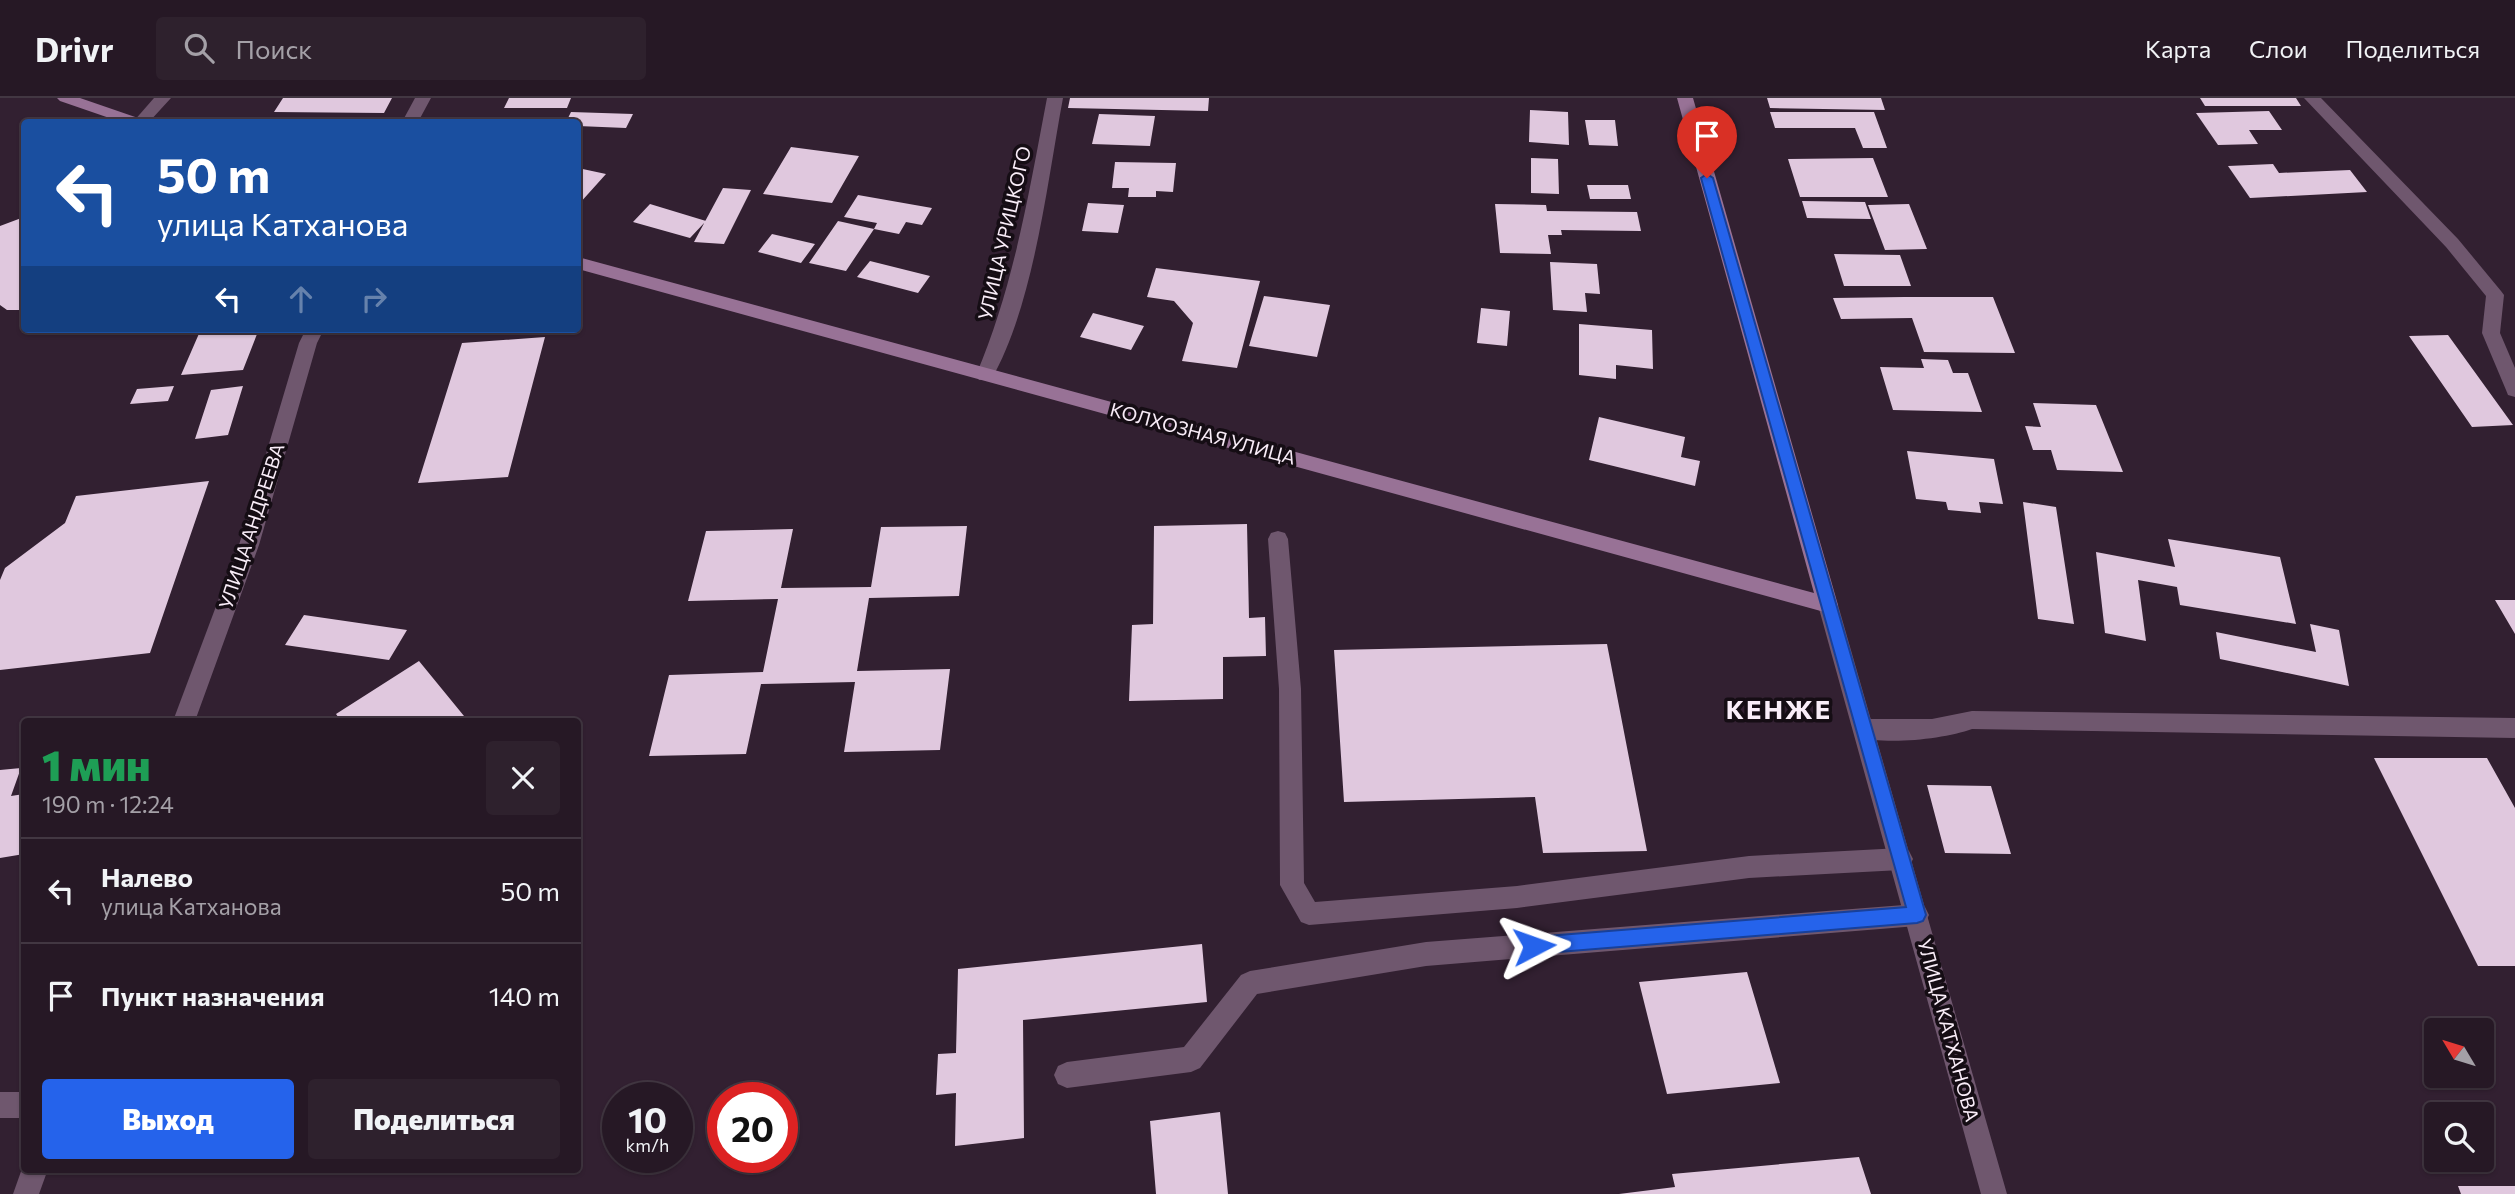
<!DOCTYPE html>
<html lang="ru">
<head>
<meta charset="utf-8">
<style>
  :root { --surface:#261825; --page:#2e212d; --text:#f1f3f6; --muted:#a4a0a7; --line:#423742; --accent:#2563eb }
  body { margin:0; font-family:Commissioner,sans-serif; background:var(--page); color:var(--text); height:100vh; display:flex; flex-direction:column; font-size:26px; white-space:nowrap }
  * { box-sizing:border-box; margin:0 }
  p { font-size:23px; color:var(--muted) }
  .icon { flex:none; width:38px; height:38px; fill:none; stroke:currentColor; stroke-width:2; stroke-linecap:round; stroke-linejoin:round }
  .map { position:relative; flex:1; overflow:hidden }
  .panel { position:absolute; left:21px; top:620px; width:560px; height:455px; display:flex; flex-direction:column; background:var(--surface); border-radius:7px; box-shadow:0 2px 5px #0004,0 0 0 2px var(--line) }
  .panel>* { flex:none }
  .banner { position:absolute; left:21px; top:21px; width:560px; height:214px; border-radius:7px; box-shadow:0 2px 5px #0004,0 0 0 2px var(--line); background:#1a4fa0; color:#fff; overflow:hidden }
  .needle { width:46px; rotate:308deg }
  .fabs { position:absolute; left:2424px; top:920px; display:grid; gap:14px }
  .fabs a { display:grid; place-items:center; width:70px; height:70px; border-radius:7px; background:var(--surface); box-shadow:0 2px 5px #0004,0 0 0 2px var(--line); font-size:35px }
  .speed { position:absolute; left:602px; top:984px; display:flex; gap:14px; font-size:35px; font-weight:700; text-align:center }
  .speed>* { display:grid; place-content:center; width:91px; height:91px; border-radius:50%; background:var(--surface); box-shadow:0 2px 5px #0004,0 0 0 2px var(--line); line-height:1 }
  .speed small { font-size:18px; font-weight:400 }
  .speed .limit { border:10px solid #d22; background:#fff; color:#111 }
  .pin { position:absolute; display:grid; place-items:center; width:60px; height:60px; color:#fff; margin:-72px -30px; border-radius:50% 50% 50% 0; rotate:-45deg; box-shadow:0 0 7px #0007 }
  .pin .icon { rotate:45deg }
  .me { position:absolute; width:77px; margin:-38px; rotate:86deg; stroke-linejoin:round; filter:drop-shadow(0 0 5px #0008) }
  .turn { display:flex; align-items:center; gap:24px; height:147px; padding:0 21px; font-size:32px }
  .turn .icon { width:91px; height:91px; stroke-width:2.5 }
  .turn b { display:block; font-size:49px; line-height:60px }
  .lanes { display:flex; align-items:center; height:66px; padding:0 21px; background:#0003; justify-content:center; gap:35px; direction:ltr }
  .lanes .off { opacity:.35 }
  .round { display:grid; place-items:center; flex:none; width:74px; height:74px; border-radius:7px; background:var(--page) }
  .head { display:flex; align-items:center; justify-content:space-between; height:119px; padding:0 21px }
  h1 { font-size:42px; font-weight:800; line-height:52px; color:#1e9e55 }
  .button { display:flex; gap:14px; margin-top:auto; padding:14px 21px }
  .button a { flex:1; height:80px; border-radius:7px; background:var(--accent); color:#fff; font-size:28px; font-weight:800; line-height:80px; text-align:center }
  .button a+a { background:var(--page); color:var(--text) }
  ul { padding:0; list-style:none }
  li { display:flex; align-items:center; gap:21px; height:105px; padding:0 21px; border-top:2px solid var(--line) }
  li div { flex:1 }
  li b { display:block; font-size:26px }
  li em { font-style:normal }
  header { display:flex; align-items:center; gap:42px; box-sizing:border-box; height:98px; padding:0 35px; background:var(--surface); border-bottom:2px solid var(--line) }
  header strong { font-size:33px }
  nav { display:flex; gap:38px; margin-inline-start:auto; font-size:24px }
  .search { width:490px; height:63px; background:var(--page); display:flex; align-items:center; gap:18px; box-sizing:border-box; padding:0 24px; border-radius:7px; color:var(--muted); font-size:26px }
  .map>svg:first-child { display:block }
  .building { fill:#e0c8de }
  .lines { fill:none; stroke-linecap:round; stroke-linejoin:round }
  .lane { fill:#6f576e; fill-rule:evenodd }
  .street { fill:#6f576e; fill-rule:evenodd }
  .secondary { fill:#987296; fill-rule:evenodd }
  .route { fill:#2563eb; stroke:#184099; stroke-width:2 }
  .labels { text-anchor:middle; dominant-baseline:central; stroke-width:7; stroke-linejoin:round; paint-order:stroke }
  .street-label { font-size:19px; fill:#f9edf8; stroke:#150d14 }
  .district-label { font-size:26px; font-weight:bold; letter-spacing:2px; fill:#f9edf8; stroke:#150d14 }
</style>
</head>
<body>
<header>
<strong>Drivr</strong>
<div class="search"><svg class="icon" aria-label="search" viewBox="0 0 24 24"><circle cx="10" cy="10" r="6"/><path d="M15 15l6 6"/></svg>Поиск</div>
<nav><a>Карта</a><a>Слои</a><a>Поделиться</a></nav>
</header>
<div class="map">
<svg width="2515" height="1096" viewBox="0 0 2515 1096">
  <rect width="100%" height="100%" fill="#322031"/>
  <path class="building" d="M 283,0 L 392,0 L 384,15 L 274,14 Z
    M 509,0 L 571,0 L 567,10 L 504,10 Z
    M 1070,0 L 1209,0 L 1208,13 L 1068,10 Z
    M 1767,0 L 1881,0 L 1885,12 L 1770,10 Z
    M 2200,0 L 2296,0 L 2301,8 L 2205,8 Z
    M 1530,12 L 1568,14 L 1569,47 L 1529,44 Z
    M 2269,13 L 2282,32 L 2249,32 L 2258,46 L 2218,47 L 2196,15 Z
    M 571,14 L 633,16 L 626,30 L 578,28 L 578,24 L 566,24 Z
    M 1770,14 L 1874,14 L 1887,50 L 1863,50 L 1855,30 L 1775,30 Z
    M 1099,16 L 1155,18 L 1150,48 L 1092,46 Z
    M 1585,22 L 1615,22 L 1618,48 L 1589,47 Z
    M 791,49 L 859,58 L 832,105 L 763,96 Z
    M 1531,60 L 1558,61 L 1559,96 L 1531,95 Z
    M 1873,60 L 1888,99 L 1800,99 L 1788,61 Z
    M 1115,64 L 1176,65 L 1173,94 L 1156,93 L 1156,99 L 1128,99 L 1129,90 L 1112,90 Z
    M 2273,66 L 2279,75 L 2350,72 L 2367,94 L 2250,100 L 2228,68 Z
    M 578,70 L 606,76 L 579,106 L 578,106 Z
    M 1587,87 L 1628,87 L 1631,101 L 1590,101 Z
    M 723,90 L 751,92 L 724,146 L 694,144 Z
    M 858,97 L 932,110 L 922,127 L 906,124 L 899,136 L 874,131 L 877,125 L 844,119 Z
    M 1802,103 L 1865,104 L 1871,121 L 1807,120 Z
    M 1088,105 L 1124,107 L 1118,135 L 1082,133 Z
    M 650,106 L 706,123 L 690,140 L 633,124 Z
    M 1495,106 L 1546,107 L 1547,113 L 1637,114 L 1641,133 L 1561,132 L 1562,137 L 1548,137 L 1551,156 L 1500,155 Z
    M 1909,106 L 1927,151 L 1885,152 L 1868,107 Z
    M 24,119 L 24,212 L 7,212 L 0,207 L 0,128 Z
    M 838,123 L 874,131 L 846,173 L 809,165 Z
    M 772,136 L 815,146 L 801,165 L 758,154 Z
    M 1834,156 L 1900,157 L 1911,188 L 1844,188 Z
    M 870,163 L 930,178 L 918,195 L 857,179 Z
    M 1550,164 L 1597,166 L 1600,196 L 1585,195 L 1587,214 L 1553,212 Z
    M 1156,170 L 1260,183 L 1237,270 L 1182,263 L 1193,225 L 1174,203 L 1147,199 Z
    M 1264,198 L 1330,207 L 1317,259 L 1249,248 Z
    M 1904,199 L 1993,199 L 2015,255 L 1924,254 L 1912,220 L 1841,221 L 1833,200 Z
    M 1481,210 L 1510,213 L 1507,248 L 1477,245 Z
    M 1093,215 L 1144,228 L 1131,252 L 1080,239 Z
    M 1579,226 L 1652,232 L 1653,271 L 1616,267 L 1616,281 L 1579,277 Z
    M 201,231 L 259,231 L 243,272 L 181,277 Z
    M 2448,237 L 2513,327 L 2472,329 L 2409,238 Z
    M 545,239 L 508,379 L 418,385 L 462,245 Z
    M 1921,261 L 1948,262 L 1953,275 L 1968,275 L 1982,314 L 1893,312 L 1880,269 L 1924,270 Z
    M 174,288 L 168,303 L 130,306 L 137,291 Z
    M 243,288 L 228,337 L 195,341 L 211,292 Z
    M 2033,305 L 2096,307 L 2123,374 L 2057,372 L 2051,352 L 2033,352 L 2025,328 L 2041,329 Z
    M 1599,319 L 1685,339 L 1681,359 L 1700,363 L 1695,388 L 1589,362 Z
    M 1907,353 L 1994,361 L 2003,406 L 1979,404 L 1981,415 L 1948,412 L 1946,404 L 1916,401 Z
    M 209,383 L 150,555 L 0,572 L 0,482 L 5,470 L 65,425 L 76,398 Z
    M 2023,404 L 2056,409 L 2074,526 L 2038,521 Z
    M 1247,426 L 1249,520 L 1265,519 L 1266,558 L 1223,559 L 1223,601 L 1129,603 L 1132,527 L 1153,526 L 1154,428 Z
    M 967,428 L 959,498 L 869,500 L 857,573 L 950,571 L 940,652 L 844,654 L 855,584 L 761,586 L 746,656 L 649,658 L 669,577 L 763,574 L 778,501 L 688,503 L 706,433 L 793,431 L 781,490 L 871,489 L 881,429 Z
    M 2168,441 L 2280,459 L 2296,526 L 2180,507 L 2177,489 L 2138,482 L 2146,543 L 2105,535 L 2096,454 L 2175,469 Z
    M 2495,502 L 2515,502 L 2515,536 Z
    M 304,517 L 407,532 L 389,562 L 285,547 Z
    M 2310,526 L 2339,532 L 2349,588 L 2220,561 L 2216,534 L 2316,554 Z
    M 1607,546 L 1647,753 L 1543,755 L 1535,699 L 1344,704 L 1334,552 Z
    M 419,563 L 464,618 L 456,623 L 341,623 L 336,616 Z
    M 2374,660 L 2487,660 L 2515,710 L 2515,868 L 2478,868 Z
    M 21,670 L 11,698 L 24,696 L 24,756 L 0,760 L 0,672 Z
    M 1927,687 L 1991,688 L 2011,756 L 1945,755 Z
    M 1202,846 L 1207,904 L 1023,922 L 1024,1040 L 955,1048 L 956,995 L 936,997 L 938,956 L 956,955 L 958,871 Z
    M 1747,874 L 1780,985 L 1667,996 L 1639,884 Z
    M 1220,1014 L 1228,1096 L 1156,1096 L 1150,1023 Z
    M 1859,1059 L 1871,1096 L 1619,1096 L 1675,1089 L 1672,1076 Z
    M 2458,1088 L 2515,1088 L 2515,1096 L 2461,1096 Z"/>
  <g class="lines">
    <path class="lane" d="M 154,0 L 171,0 L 149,24 L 133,24 Z
      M 2304,0 L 2321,0 L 2458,141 L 2501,193 L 2504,197 L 2500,235 L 2515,270 L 2515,299 L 2508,297 L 2506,292 L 2482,235 L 2486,198 L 2446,149 Z
      M 1278,433 L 1285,435 L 1288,441 L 1301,591 L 1304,785 L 1315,804 L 1517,788 L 1749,758 L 1901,750 L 1909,753 L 1913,761 L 1909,769 L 1901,772 L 1749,780 L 1517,810 L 1309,827 L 1301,824 L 1280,787 L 1279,591 L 1268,441 L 1271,435 Z
      M 1972,613 L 2515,620 L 2515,640 L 1972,631 C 1944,641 1884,648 1856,638 L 1853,631 L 1856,624 L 1864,621 L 1932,621 Z
      M 1917,806 L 1925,809 L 1929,817 L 1925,825 L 1917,828 L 1426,868 L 1257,896 L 1200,970 L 1191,974 L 1067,990 L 1058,986 L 1054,977 L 1058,968 L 1067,964 L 1184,949 L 1241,877 L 1250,873 L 1426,844 Z
      M 0,994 L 24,994 L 24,1020 L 0,1020 Z"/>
    <path class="street" d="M 415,0 L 431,0 L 418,24 L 402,24 Z
      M 1047,0 L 1063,0 C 1047,85 1034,207 991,282 L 979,282 L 976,277 C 1014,188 1029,94 1047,0 Z
      M 306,231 L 324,231 L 317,245 L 259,447 L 195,623 L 173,623 L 239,447 L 299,245 Z
      M 1828,499 L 1835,501 L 1838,507 L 2007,1096 L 1981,1096 L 1818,507 L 1821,501 Z
      M 24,1065 L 24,1071 L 48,1071 L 39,1096 L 13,1096 Z"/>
    <path class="secondary" d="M 57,0 L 80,0 L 141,21 L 143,24 L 121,24 L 60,3 Z
      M 1677,0 L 1693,0 L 1838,507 L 1835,513 L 1828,515 L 578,171 L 578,159 L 1814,495 Z"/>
  </g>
  <path class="route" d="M 1707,76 L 1713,80 L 1926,817 L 1923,823 L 1917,825 L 1534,856 L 1527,854 L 1525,848 L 1527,841 L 1534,839 L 1906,809 L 1701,80 Z"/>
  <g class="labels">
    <g class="street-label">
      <text transform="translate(1004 135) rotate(-77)">УЛИЦА УРИЦКОГО</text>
      <text transform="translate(1203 335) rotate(15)">КОЛХОЗНАЯ УЛИЦА</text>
      <text transform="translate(251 428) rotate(-72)">УЛИЦА АНДРЕЕВА</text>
      <text transform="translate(1949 932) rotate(75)">УЛИЦА КАТХАНОВА</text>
    </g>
    <g class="district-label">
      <text x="1779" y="610">КЕНЖЕ</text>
    </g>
  </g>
</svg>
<div class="fabs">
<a><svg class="needle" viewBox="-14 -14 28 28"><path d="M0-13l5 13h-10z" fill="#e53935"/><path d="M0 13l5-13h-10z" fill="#a4a0a7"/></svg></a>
<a><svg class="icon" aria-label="search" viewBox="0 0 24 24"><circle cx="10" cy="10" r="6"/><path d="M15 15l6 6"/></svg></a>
</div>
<div class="speed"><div>10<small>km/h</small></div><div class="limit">20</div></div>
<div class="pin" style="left:1707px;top:80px;background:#d93025"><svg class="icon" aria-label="arrive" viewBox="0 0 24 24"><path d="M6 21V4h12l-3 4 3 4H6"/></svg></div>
<svg class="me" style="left:1534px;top:848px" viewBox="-20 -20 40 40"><path d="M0-17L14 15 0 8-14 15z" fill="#2563eb" stroke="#fff" stroke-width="4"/></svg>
<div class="banner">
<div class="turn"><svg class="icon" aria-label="left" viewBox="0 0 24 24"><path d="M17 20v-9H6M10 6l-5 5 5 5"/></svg><div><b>50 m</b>улица Катханова</div></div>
<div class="lanes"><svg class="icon" aria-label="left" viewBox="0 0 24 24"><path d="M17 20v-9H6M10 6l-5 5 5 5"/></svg><svg class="icon off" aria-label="ahead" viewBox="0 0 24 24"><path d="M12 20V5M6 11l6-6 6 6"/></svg><svg class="icon off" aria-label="right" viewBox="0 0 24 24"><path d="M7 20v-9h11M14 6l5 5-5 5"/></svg></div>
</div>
<section class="panel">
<div class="head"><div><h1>1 мин</h1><p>190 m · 12:24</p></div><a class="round"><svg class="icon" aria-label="close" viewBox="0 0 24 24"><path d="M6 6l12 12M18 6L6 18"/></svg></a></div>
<ul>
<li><svg class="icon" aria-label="left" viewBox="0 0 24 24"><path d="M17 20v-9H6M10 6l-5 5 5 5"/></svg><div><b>Налево</b><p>улица Катханова</p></div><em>50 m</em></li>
<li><svg class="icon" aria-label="arrive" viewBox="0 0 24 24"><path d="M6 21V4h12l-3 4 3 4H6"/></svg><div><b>Пункт назначения</b></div><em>140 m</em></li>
</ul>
<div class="button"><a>Выход</a><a>Поделиться</a></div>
</section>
</div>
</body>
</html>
